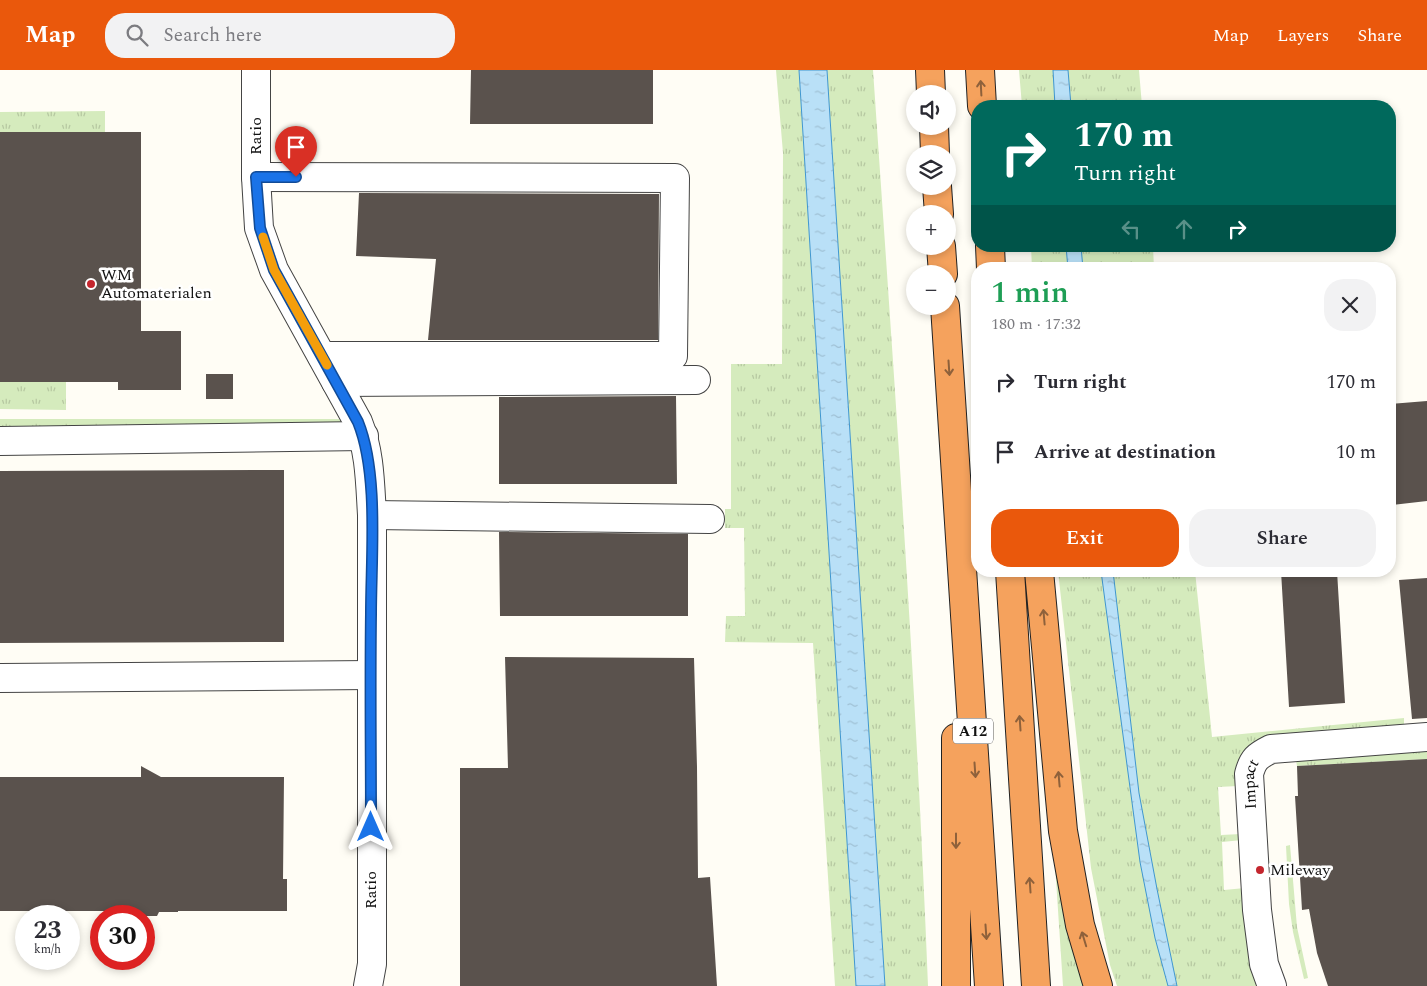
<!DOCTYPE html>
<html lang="en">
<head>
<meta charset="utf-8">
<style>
  :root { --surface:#fff; --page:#f2f2f3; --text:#2b2b33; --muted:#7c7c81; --accent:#ea580c }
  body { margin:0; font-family:Spectral,serif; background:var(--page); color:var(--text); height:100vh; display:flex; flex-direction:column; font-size:19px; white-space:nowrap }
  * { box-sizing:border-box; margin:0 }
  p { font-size:16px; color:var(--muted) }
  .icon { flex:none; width:28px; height:28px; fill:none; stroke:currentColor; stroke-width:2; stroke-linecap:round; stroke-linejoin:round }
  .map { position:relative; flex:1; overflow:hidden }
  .drawer { position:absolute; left:971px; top:192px; width:425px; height:315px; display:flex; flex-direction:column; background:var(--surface); border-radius:20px; box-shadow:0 2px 8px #0003 }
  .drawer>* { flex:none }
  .guide { position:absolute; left:971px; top:30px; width:425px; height:152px; border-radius:20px; box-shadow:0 2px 8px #0003; background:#00695c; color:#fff; overflow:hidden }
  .tools { position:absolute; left:906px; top:15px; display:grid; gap:10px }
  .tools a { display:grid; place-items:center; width:50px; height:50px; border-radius:50%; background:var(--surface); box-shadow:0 2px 8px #0003; font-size:25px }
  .speed { position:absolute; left:15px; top:835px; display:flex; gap:10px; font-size:25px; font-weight:700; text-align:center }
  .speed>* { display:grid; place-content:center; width:65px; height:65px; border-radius:50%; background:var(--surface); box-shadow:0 2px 8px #0003; line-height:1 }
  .speed small { font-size:12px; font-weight:400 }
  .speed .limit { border:8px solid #d22; background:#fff; color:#111 }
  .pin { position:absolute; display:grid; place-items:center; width:42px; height:42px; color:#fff; margin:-51px -21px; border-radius:50% 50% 50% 0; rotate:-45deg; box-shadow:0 0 5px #0007 }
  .pin .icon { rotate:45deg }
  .me { position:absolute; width:55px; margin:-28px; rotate:0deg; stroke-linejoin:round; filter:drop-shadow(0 0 4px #0008) }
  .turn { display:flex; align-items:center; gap:18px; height:105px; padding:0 20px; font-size:22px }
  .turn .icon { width:65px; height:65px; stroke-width:2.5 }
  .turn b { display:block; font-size:35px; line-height:42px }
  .lanes { display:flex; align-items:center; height:48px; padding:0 20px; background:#0003; justify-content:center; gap:25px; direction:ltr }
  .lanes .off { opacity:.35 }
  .round { display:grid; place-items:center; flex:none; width:52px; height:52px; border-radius:20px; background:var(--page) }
  .summary { display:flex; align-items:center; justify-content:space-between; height:85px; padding:0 20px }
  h1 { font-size:30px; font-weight:600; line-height:38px; color:#1e9e55 }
  .action { display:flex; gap:10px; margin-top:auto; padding:10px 20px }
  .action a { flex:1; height:58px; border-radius:20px; background:var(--accent); color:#fff; font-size:20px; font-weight:600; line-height:58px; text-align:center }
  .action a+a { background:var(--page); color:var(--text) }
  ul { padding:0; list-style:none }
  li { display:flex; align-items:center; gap:15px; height:70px; padding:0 20px }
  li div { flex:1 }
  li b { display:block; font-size:19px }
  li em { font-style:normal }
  header { display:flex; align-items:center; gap:30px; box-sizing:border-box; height:70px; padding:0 25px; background:var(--accent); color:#fff }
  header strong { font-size:24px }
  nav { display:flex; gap:28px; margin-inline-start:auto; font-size:18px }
  .search { width:350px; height:45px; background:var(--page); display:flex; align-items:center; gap:12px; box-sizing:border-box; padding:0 18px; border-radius:20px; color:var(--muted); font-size:19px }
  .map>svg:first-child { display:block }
  .grass { fill:url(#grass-tufts) }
  .water { fill:url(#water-ripples); stroke:#3f96cf }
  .building { fill:#5a524d }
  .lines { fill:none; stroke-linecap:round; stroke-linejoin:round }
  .minor-casing { stroke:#444; stroke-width:30 }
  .highway-casing { stroke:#222; stroke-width:30 }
  .minor { stroke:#fff; stroke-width:28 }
  .highway { stroke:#f5a25d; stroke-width:28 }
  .oneway { stroke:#8e613b }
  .route-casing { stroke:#114b97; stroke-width:12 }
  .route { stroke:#1a73e8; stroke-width:9 }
  .slow { stroke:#f59e0b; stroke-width:9 }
  .poi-dot { fill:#c4262e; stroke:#fff; stroke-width:2 }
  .labels { text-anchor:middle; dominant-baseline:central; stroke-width:5; stroke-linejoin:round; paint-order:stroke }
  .shield { fill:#fff; stroke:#585858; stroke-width:1 }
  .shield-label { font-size:15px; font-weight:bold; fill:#111 }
  .street-label { font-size:16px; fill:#111; stroke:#fff }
  .poi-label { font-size:16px; fill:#111; stroke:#fff; text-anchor:start }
</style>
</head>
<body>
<header>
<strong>Map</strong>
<div class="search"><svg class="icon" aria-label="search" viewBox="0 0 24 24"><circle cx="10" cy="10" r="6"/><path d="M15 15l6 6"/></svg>Search here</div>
<nav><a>Map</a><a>Layers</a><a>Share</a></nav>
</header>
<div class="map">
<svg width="1427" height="916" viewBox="0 0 1427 916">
  <defs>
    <pattern id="grass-tufts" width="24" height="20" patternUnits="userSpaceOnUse" patternTransform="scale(1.25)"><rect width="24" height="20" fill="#d5ebbd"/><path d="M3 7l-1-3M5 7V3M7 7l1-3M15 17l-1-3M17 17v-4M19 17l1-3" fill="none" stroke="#b6c8a1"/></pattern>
    <pattern id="water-ripples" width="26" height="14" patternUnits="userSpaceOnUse" patternTransform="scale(1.25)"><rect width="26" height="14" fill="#b9e0f7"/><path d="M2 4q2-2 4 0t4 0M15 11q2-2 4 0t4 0" fill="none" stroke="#9ebfd3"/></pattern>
  </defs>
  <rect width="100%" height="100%" fill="#fffdf5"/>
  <path class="grass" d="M 776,0 L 799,0 L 856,916 L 835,916 L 813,573 L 725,572 L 726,546 L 745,546 L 744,458 L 725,458 L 725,439 L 731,439 L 731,294 L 782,294 L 783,83 Z
    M 827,0 L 873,0 C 894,305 916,610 928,916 L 885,916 Z
    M 1019,0 L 1139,0 L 1142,36 L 1022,36 Z
    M 105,41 L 105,62 L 0,62 L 0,42 Z
    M 1031,176 L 1153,176 L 1154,199 L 1032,199 Z
    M 0,312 L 66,312 L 66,340 L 0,339 Z
    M 0,349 L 339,349 L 341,352 L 0,358 Z
    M 1058,501 L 1195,501 L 1212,667 L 1404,648 L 1404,657 L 1273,669 L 1238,716 L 1218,717 L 1221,765 L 1241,764 L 1242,770 L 1222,772 L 1224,820 L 1245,818 L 1260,916 L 1117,916 L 1110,895 L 1091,798 Z
    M 1427,679 L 1427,689 L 1297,696 L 1296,690 Z
    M 1048,688 L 1087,916 L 1063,916 Z
    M 1290,775 L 1297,857 L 1308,908 L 1304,909 L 1293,862 L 1289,834 L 1286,776 Z"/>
  <path class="water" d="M 799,0 L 827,0 L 885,916 L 856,916 Z
    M 1053,0 L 1068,0 L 1071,36 L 1055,36 Z
    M 1066,176 L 1081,176 L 1083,199 L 1068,199 Z
    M 1101,501 L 1113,501 L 1139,723 L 1157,819 L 1177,916 L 1168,916 L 1155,868 L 1140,792 Z"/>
  <path class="building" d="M 471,0 L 653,0 L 653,54 L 470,54 Z
    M 0,62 L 141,62 L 141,261 L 181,261 L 181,320 L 118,320 L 118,312 L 0,312 Z
    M 359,123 L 659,124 L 658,270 L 428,270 L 436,189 L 356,186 Z
    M 206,304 L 233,304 L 233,329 L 206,329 Z
    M 676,326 L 677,414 L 499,414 L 499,327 Z
    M 1427,331 L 1427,431 L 1392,435 L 1390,418 L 1390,334 Z
    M 284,400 L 284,572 L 0,573 L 0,401 Z
    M 499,462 L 688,464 L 688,546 L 500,546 Z
    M 1281,501 L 1337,501 L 1345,633 L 1289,637 Z
    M 1427,508 L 1427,648 L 1412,649 L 1399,510 Z
    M 505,587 L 694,588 L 697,697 L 698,808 L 710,807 L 717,916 L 460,916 L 460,698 L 508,698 Z
    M 1427,689 L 1427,916 L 1328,916 L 1317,883 L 1309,839 L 1302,840 L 1295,726 L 1298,726 L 1297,696 Z
    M 141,696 L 161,707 L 284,707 L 283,809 L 287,809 L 287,841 L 178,841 L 178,842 L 159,842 L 157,846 L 126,846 L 124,842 L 104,842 L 105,841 L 0,841 L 0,707 L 141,707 Z"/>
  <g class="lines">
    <defs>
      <g id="minor">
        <path d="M 256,0 L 256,107 L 259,158 L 274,200 L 358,352 C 370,382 370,413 372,445 L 372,894 L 368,916"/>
        <path d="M 256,107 L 675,108 L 673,286 L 322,286"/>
        <path d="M 336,312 L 696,310"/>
        <path d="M 0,371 L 364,366"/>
        <path d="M 372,445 L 710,449"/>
        <path d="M 0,608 L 371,605"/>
        <path id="s1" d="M 1272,916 L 1264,894 L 1257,840 L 1249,704 C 1253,689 1257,686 1271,679 L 1427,667"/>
      </g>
      <path id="highway" d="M 930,0 L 931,24
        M 980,0 L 982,36
        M 934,56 L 935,84
        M 937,116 L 939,144
        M 941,176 L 943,204
        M 990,176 L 991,199
        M 945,236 L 989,916
        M 1010,501 L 1036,916
        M 1039,501 L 1063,761 L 1080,855 L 1098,916
        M 956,916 L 956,668"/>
    </defs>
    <use href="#minor" class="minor-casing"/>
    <use href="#highway" class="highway-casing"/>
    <use href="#minor" class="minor"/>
    <use href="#highway" class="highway"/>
  </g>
  <defs><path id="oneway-shaft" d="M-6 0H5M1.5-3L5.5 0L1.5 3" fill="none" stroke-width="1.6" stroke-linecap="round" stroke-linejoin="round" transform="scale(1.25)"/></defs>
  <g class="oneway">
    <use href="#oneway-shaft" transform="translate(981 18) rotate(-93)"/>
    <use href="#oneway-shaft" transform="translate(949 298) rotate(86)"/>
    <use href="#oneway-shaft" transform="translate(1044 547) rotate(-95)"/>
    <use href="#oneway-shaft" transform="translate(1020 653) rotate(-94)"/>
    <use href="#oneway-shaft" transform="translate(975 700) rotate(86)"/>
    <use href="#oneway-shaft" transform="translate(1059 709) rotate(-95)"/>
    <use href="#oneway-shaft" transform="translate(956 771) rotate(90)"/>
    <use href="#oneway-shaft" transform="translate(1030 815) rotate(-94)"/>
    <use href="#oneway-shaft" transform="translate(986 862) rotate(86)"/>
    <use href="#oneway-shaft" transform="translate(1084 869) rotate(-107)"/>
  </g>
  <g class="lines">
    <defs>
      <path id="route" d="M 296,107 L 256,107 L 260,158 L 274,200 L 358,352 C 379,404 371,487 371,544 C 370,615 371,686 371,757"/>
    </defs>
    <use href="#route" class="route-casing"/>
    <use href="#route" class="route"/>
    <path class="slow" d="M 263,167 L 274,200 L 327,295"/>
  </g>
  <g class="poi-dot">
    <circle cx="91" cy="214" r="5"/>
    <circle cx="1260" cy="800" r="5"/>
  </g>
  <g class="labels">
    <rect class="shield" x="953" y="648.5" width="40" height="25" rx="4"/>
    <g class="shield-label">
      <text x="973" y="661">A12</text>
    </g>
    <g class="street-label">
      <text transform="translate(256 66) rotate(-90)">Ratio</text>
      <text stroke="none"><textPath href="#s1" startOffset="204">Impact</textPath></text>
      <text transform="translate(371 820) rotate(-90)">Ratio</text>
    </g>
    <g class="poi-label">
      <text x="101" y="205">WM<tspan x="101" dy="18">Automaterialen</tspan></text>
      <text x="1270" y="800">Mileway</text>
    </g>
  </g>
</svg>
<div class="tools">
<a><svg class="icon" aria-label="sound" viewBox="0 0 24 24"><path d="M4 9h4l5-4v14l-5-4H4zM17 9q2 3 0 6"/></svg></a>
<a><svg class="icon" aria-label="layers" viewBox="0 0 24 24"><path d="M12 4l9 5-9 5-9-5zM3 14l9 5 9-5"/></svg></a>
<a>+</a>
<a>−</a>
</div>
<div class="speed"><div>23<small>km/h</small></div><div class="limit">30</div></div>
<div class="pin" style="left:296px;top:107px;background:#d93025"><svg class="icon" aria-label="arrive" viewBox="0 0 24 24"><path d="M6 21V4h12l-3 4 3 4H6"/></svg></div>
<svg class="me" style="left:371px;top:757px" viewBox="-20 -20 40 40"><path d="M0-17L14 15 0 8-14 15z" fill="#1a73e8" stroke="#fff" stroke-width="4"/></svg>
<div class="guide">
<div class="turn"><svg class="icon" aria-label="right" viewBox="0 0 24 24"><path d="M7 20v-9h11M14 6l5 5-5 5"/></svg><div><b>170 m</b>Turn right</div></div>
<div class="lanes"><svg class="icon off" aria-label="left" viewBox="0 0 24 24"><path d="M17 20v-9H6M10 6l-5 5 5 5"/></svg><svg class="icon off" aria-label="ahead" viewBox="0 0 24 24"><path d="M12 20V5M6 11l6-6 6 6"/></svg><svg class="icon" aria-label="right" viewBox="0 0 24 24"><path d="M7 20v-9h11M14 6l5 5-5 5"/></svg></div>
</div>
<section class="drawer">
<div class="summary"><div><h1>1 min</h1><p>180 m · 17:32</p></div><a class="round"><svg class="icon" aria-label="close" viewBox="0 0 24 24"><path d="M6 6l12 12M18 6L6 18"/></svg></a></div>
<ul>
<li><svg class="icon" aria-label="right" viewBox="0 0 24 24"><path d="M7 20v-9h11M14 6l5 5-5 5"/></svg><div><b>Turn right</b></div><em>170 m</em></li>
<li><svg class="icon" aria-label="arrive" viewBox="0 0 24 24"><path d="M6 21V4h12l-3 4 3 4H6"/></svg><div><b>Arrive at destination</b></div><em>10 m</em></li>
</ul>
<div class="action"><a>Exit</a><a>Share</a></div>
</section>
</div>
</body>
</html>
